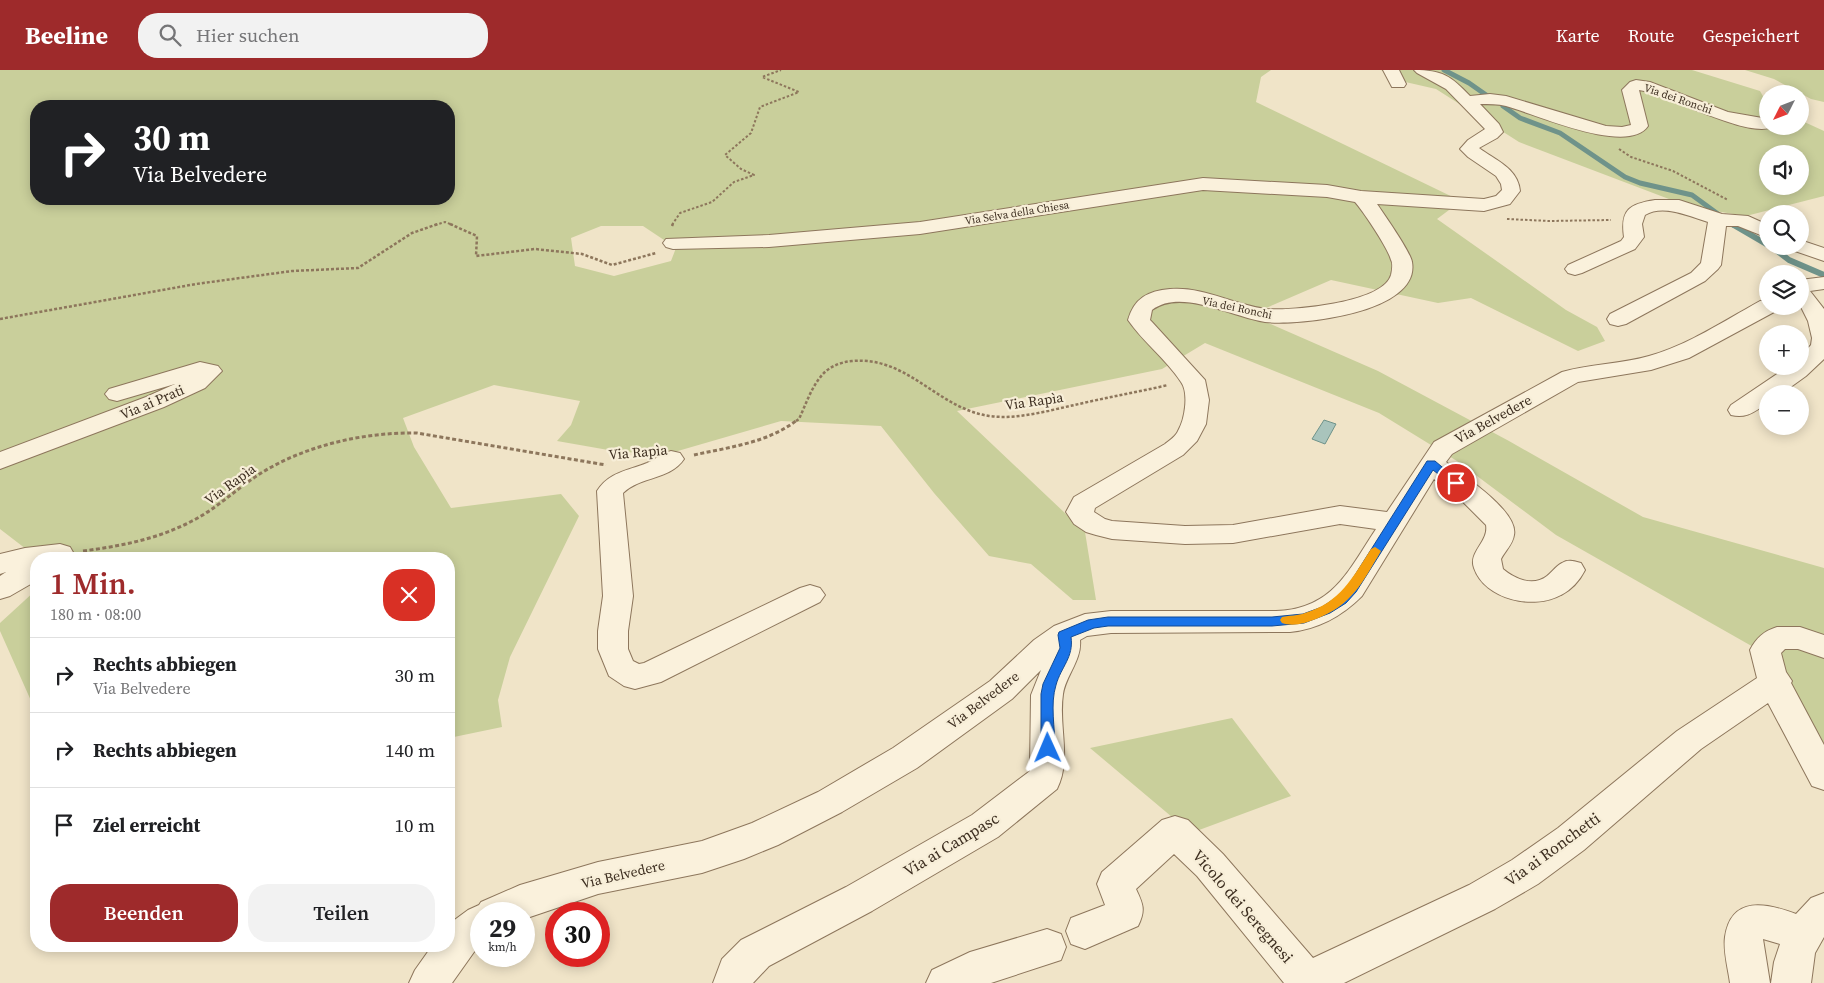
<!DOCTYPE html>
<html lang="de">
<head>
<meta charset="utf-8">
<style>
  :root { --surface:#fff; --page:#f2f2f2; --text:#202124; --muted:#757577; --line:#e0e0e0; --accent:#9e2a2b }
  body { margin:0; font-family:"Source Serif 4",serif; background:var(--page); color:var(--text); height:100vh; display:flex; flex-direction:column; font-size:19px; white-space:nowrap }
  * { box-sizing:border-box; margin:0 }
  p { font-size:16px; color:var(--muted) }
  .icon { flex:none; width:28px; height:28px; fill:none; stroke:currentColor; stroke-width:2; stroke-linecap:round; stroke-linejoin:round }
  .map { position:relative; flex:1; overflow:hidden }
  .details { position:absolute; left:30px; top:482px; width:425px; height:400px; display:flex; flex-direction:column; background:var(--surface); border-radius:20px; box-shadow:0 2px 12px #0003 }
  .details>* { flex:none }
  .top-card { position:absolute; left:30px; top:30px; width:425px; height:105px; border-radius:20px; box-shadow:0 2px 12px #0003; background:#202124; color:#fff; overflow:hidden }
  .needle { width:32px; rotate:228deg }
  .fabs { position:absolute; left:1759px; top:15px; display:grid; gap:10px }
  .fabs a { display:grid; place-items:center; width:50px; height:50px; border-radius:50%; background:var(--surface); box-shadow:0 2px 12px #0003; font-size:25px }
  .speed { position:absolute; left:470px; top:832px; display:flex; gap:10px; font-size:25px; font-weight:700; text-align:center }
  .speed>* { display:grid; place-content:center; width:65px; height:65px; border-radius:50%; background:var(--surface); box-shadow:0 2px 12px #0003; line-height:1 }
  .speed small { font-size:12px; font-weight:400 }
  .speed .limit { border:8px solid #d22; background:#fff; color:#111 }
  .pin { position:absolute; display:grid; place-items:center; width:42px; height:42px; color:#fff; margin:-21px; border:2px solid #fff; border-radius:50%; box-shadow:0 1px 5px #0007 }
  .me { position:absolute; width:55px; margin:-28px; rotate:359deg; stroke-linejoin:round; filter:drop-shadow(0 0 4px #0008) }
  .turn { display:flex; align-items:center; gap:18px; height:105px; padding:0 20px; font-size:22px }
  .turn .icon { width:65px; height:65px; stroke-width:2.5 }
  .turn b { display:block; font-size:35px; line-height:42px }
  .round { display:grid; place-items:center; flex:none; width:52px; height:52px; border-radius:20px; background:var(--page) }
  .headline { display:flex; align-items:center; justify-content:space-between; height:85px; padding:0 20px }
  h1 { font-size:30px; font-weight:600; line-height:38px; color:var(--accent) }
  .cta { display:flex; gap:10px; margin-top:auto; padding:10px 20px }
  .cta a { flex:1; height:58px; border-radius:20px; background:var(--accent); color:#fff; font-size:20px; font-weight:600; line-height:58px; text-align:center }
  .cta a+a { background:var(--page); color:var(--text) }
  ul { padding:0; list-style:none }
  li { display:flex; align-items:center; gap:15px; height:75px; padding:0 20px; border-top:1px solid var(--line) }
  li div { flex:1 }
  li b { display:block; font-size:19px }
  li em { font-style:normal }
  header { display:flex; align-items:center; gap:30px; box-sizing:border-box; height:70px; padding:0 25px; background:var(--accent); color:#fff }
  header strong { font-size:24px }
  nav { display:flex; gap:28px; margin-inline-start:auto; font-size:18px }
  .search { width:350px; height:45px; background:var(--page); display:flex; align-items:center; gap:12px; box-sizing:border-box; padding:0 18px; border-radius:20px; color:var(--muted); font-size:19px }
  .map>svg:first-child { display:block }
  .green { fill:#c9cf9b; fill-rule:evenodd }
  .water { fill:#a9c4bc; stroke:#6f938a }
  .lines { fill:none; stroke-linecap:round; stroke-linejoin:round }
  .stream-far1 { stroke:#6f938a; stroke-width:5 }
  .stream { stroke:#6f938a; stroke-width:6 }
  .minor-casing { stroke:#8d765c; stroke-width:2 }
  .path-far2 { stroke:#8d765c; stroke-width:2; stroke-dasharray:2.5 2; stroke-linecap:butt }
  .path-far1 { stroke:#8d765c; stroke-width:2.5; stroke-dasharray:3 2; stroke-linecap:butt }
  .path { stroke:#8d765c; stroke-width:3; stroke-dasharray:4 2.5; stroke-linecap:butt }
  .minor { fill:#faf1dc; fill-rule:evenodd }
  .route { fill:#1a73e8; stroke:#114b97 }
  .slow { fill:#f59e0b }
  .labels { text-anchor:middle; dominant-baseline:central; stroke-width:4.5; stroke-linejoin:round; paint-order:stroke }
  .far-street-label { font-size:11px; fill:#3d2e20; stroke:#f7eed8 }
  .street-label { font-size:14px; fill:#3d2e20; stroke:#f7eed8 }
  .near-street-label { font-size:16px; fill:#3d2e20; stroke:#f7eed8 }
</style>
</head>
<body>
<header>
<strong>Beeline</strong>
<div class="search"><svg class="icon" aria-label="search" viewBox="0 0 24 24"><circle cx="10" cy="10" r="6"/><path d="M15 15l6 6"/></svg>Hier suchen</div>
<nav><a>Karte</a><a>Route</a><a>Gespeichert</a></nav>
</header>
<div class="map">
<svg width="1824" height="913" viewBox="0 0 1824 913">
  <rect width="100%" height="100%" fill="#f0e4c8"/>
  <path class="green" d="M 0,0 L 1271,0 L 1261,7 L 1256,32 L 1461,131 L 1437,149 L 1566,240 L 1597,257 L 1605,271 L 1578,281 L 1471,228 L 1438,233 L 1331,210 L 1250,245 L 1378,301 L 1509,371 L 1643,447 L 1824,498 L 1824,673 L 1778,591 L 1556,465 L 1457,391 L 1379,343 L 1205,273 L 1162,299 L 957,341 L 1085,462 L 1096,530 L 1073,530 L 1031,494 L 989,486 L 934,423 L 881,356 L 781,351 L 664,385 L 614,381 L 557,371 L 571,355 L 580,331 L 494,315 L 403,348 L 414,377 L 451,438 L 561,424 L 579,446 L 510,587 L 498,630 L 502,657 L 449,668 L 449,489 L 39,489 L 0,459 ZM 36,36 L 449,36 L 449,129 L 36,129 ZM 601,156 L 643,156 L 676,178 L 671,191 L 614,206 L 575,196 L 571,168 Z
    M 1381,0 L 1692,0 L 1760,21 L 1767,33 L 1768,56 L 1800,56 L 1800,50 L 1824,61 L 1824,126 L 1746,146 L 1690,137 L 1519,72 L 1436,19 L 1401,11 ZM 1768,84 L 1800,84 L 1800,116 L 1768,116 Z
    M 1745,0 L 1824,0 L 1824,32 L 1811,29 L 1774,9 Z
    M 36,520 L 36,642 L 0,561 L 0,553 Z
    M 1232,648 L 1291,726 L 1191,763 L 1090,678 Z"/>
  <path class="water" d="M 1324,350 L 1336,354 L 1325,374 L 1312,369 Z"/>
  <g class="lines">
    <path class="stream-far1" d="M 1444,0 L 1469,13 L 1489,27
      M 1503,36 L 1520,48 L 1560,63 L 1625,107 L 1640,113 L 1692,125 L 1733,155"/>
    <path class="stream" d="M 1732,154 L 1768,175
      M 1771,176 L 1789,190 L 1824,205"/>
    <defs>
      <path id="minor" d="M 1383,0 L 1399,0 L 1406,14 L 1404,17 L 1392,17 Z
        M 1414,0 C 1442,0 1451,6 1470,26 L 1490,24 L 1506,26 L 1606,56 L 1622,57 L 1631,55 L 1622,20 L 1630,12 L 1636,10 L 1650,12 L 1728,42 L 1768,49 L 1768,56 L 1775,56 C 1750,71 1668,24 1639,20 L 1648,56 C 1628,86 1535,44 1506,36 C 1498,34 1489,34 1480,34 L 1499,54 L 1503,62 L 1497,68 L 1479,78 C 1495,90 1518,98 1520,121 L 1510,134 L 1484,141 L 1377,134 C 1384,144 1411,183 1412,192 C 1421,243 1299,256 1265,252 C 1232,247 1181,218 1152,240 L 1150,250 L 1152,252 L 1205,310 L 1209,330 L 1206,354 L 1197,371 L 1183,385 L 1095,438 L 1094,442 L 1105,449 L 1112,451 L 1185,456 L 1233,455 L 1340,436 L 1387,442 L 1434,372 L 1562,302 C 1590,294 1621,294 1649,286 C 1688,275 1724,251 1760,231 L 1768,230 L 1768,236 L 1779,236 L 1776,241 L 1689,288 L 1651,300 L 1578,312 L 1452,384 L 1446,392 C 1462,405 1519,441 1514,465 C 1513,474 1505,481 1501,489 L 1503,499 C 1515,509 1533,517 1547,506 C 1552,502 1556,496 1562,493 C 1568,489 1574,491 1581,493 L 1585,500 C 1580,510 1571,520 1561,525 C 1534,540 1485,530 1474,498 C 1468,482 1489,472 1486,455 L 1463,432 L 1434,409 L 1362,526 C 1342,546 1319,559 1290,562 L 1111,563 L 1087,566 L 1080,570 C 1082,590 1066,605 1063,624 C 1058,656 1072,689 1057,719 L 998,767 L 872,841 L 769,896 L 753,913 L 713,913 L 722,889 L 741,870 L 846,817 L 972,745 L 1030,701 L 1031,625 L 1041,600 L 1012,629 L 917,698 L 842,742 L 778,775 L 744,789 L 702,803 L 598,824 L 524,849 L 524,844 L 481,844 L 481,875 L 474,882 L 452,913 L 409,913 L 415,900 L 432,876 L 449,876 L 449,854 L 468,840 L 479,835 L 481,832 L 520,815 L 598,792 L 702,771 L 752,753 L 818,722 L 893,678 L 990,611 L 1034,570 L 1054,556 L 1085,544 L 1111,541 L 1276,541 C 1333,539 1348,501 1376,459 L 1340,454 L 1233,473 L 1185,474 L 1112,469 L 1096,465 L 1086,462 L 1074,454 L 1066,442 L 1074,427 L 1165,374 C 1170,370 1176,366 1178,361 C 1185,349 1189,323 1181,312 C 1167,290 1143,272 1128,250 C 1134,228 1148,221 1170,219 C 1203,216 1234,235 1267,239 C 1292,241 1383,233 1391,205 C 1392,201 1393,193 1391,190 C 1388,178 1363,141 1355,132 L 1327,127 L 1203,120 L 920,164 L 769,177 L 673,179 L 666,177 L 663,173 L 666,169 L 769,165 L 920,152 L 1203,108 L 1327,115 L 1361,121 L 1484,129 L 1496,126 L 1502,120 L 1501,114 L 1496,106 L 1468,87 L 1460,79 L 1468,70 L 1485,59 L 1446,19 L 1417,3 Z
        M 1655,130 L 1679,130 L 1722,144 L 1748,146 L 1768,155 L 1768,168 L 1738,156 L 1726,156 L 1721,195 L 1718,199 L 1705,211 L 1626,254 L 1618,256 L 1610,254 L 1607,249 L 1610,244 L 1691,203 L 1701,193 L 1708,152 C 1689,146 1663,134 1645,145 L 1642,154 L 1644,167 L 1635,179 L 1582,203 L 1575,205 L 1568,203 L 1565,199 L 1568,195 L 1621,171 L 1624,167 C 1620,139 1630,134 1655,130 Z
        M 1800,170 L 1824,178 L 1824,191 L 1792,180 L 1789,176 L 1800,176 Z
        M 1824,207 L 1824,219 L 1810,221 L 1824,239 L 1824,289 L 1806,306 L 1781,324 L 1768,324 L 1768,333 C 1755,341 1747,349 1731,345 L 1728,340 L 1731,335 L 1789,296 L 1800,296 L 1800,287 L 1811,275 L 1812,268 L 1808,251 L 1800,235 L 1800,210 Z
        M 200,292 L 218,296 L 222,301 L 205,318 L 164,337 L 0,399 L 0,382 L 146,327 L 175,314 L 117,331 L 109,329 L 105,324 L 109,319 Z
        M 671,381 L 680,383 L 684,389 C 670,410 641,406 623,423 L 633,526 L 628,561 L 628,579 L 633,591 L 639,594 L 644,593 L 800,518 L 810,515 L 820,518 L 825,525 L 820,532 L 661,612 L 635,619 L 624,616 L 609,606 L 598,579 L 598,561 L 603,526 L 597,421 C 609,402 627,401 647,393 C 656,389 662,383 671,381 Z
        M 60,474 L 70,477 L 74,484 L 71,489 L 36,489 L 36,511 L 10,526 L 0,529 L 0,506 L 6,502 L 0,504 L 0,484 L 25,478 Z
        M 1777,557 L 1800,557 L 1824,565 L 1824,588 L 1798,579 L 1785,579 L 1781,583 L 1786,602 L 1792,611 L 1791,613 L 1824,675 L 1824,720 L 1812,716 L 1768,633 L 1701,679 L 1584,780 L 1538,814 L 1495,839 L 1344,913 L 1284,913 L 1197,806 L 1174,784 L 1136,819 C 1143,834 1146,840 1138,856 L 1085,879 L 1071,874 L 1066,861 L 1071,848 L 1105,835 L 1097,814 L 1102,802 L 1162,750 L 1175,746 L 1188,750 L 1223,784 L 1313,888 L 1469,815 L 1512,790 L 1558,758 L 1677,661 L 1757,608 L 1750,580 C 1756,568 1764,561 1777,557 Z
        M 1824,823 L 1824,867 L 1815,883 L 1811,913 L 1771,913 L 1774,892 L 1780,874 L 1763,869 L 1770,913 L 1730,913 C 1728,898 1723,881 1725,867 C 1731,825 1767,833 1796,844 L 1811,828 Z
        M 1047,859 L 1061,864 L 1066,877 L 1061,890 L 991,913 L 926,913 L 932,900 L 970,882 Z"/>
    </defs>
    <use href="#minor" class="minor-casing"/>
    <path class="path-far2" d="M 1619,79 L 1631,87 L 1673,101 L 1728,130
      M 1507,149 L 1549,151 L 1611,150
      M 435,155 L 445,152 L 453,155
      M 672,155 L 680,143 L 712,132 L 734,112 L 754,105 L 741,99 L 725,85 L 751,63 L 760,37 L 799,22 L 762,7 L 781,0"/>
    <path class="path-far1" d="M 450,154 L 477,166 L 476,186 L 535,179 L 582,184 L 612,195 L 656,183
      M 672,156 L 673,154
      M 0,249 L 196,214 L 292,201 L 358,198 L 412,163 L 438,154
      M 796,351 L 799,349 C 806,334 811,318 822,305 C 829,297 840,292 852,291 C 908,286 937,338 989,346 C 1019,350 1050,340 1079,334 C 1109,327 1138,322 1168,315"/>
    <path class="path" d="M 694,385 C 729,377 768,373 797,350
      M 83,481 C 121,476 158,469 192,451 C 216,439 235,420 258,405 C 303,376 363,362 417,363 L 606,395"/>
    <use href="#minor" class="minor"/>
  </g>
  <path class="route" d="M 1427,391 L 1435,391 L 1461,413 L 1460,415 L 1452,415 L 1433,400 L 1356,522 L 1346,533 L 1330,543 L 1304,553 L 1272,556 L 1108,556 L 1094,558 L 1071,567 C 1074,587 1061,597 1056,615 C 1050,634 1055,658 1055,678 L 1053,682 L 1048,683 L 1043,682 L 1041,678 L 1041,624 L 1043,614 L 1060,578 L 1058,565 L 1059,562 L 1088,550 L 1108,547 L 1272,547 L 1303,544 L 1322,537 L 1337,527 L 1348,516 Z"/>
  <path class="slow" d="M 1375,477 L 1381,481 C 1362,513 1352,535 1316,549 C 1306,553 1293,557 1282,553 L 1280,550 L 1282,547 C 1290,545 1298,546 1305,543 C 1341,532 1352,508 1371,479 Z"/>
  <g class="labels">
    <g class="far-street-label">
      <text transform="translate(1678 29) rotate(19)">Via dei Ronchi</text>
      <text transform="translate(1017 143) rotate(-9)">Via Selva della Chiesa</text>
      <text transform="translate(1237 238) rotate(12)">Via dei Ronchi</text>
    </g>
    <g class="street-label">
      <text transform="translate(1034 331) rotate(-8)">Via Rapìa</text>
      <text transform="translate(152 332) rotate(-23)">Via ai Prati</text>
      <text transform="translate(1493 349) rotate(-29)">Via Belvedere</text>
      <text transform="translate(638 382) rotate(-5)">Via Rapìa</text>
      <text transform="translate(230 414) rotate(-36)">Via Rapìa</text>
      <text transform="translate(983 630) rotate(-37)">Via Belvedere</text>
      <text transform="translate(623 804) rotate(-13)">Via Belvedere</text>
    </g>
    <g class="near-street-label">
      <text transform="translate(951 774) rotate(-31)">Via ai Campasc</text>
      <text transform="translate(1552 779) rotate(-36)">Via ai Ronchetti</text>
      <text transform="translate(1243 836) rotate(49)">Vicolo dei Seregnesi</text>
    </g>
  </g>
</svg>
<div class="fabs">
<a><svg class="needle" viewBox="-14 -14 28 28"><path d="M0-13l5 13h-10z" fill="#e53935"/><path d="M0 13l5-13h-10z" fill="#757577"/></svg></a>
<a><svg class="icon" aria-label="sound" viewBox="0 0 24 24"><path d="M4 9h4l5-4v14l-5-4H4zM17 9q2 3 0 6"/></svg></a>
<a><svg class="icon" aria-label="search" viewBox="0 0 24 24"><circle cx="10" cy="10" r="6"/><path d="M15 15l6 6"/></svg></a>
<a><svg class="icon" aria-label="layers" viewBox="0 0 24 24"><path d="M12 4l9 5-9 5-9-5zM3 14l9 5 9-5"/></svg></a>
<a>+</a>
<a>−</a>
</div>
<div class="speed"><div>29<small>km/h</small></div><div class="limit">30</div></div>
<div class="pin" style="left:1456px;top:413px;background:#d93025"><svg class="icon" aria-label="arrive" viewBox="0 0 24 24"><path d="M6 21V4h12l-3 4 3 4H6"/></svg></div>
<svg class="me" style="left:1048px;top:678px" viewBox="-20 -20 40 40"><path d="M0-17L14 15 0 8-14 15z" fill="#1a73e8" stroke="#fff" stroke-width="4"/></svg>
<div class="top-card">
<div class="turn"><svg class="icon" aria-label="right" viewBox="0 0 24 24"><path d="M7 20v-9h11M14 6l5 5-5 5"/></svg><div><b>30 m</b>Via Belvedere</div></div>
</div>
<section class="details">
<div class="headline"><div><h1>1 Min.</h1><p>180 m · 08:00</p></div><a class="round" style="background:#d93025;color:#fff"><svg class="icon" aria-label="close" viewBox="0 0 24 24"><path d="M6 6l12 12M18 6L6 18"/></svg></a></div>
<ul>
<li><svg class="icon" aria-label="right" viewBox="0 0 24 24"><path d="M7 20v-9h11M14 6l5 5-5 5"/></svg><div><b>Rechts abbiegen</b><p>Via Belvedere</p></div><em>30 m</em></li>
<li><svg class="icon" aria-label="right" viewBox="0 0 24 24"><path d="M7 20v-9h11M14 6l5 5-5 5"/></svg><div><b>Rechts abbiegen</b></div><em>140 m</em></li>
<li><svg class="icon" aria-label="arrive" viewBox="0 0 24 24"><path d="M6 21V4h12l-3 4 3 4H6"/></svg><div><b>Ziel erreicht</b></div><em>10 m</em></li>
</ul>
<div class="cta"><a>Beenden</a><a>Teilen</a></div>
</section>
</div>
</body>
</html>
